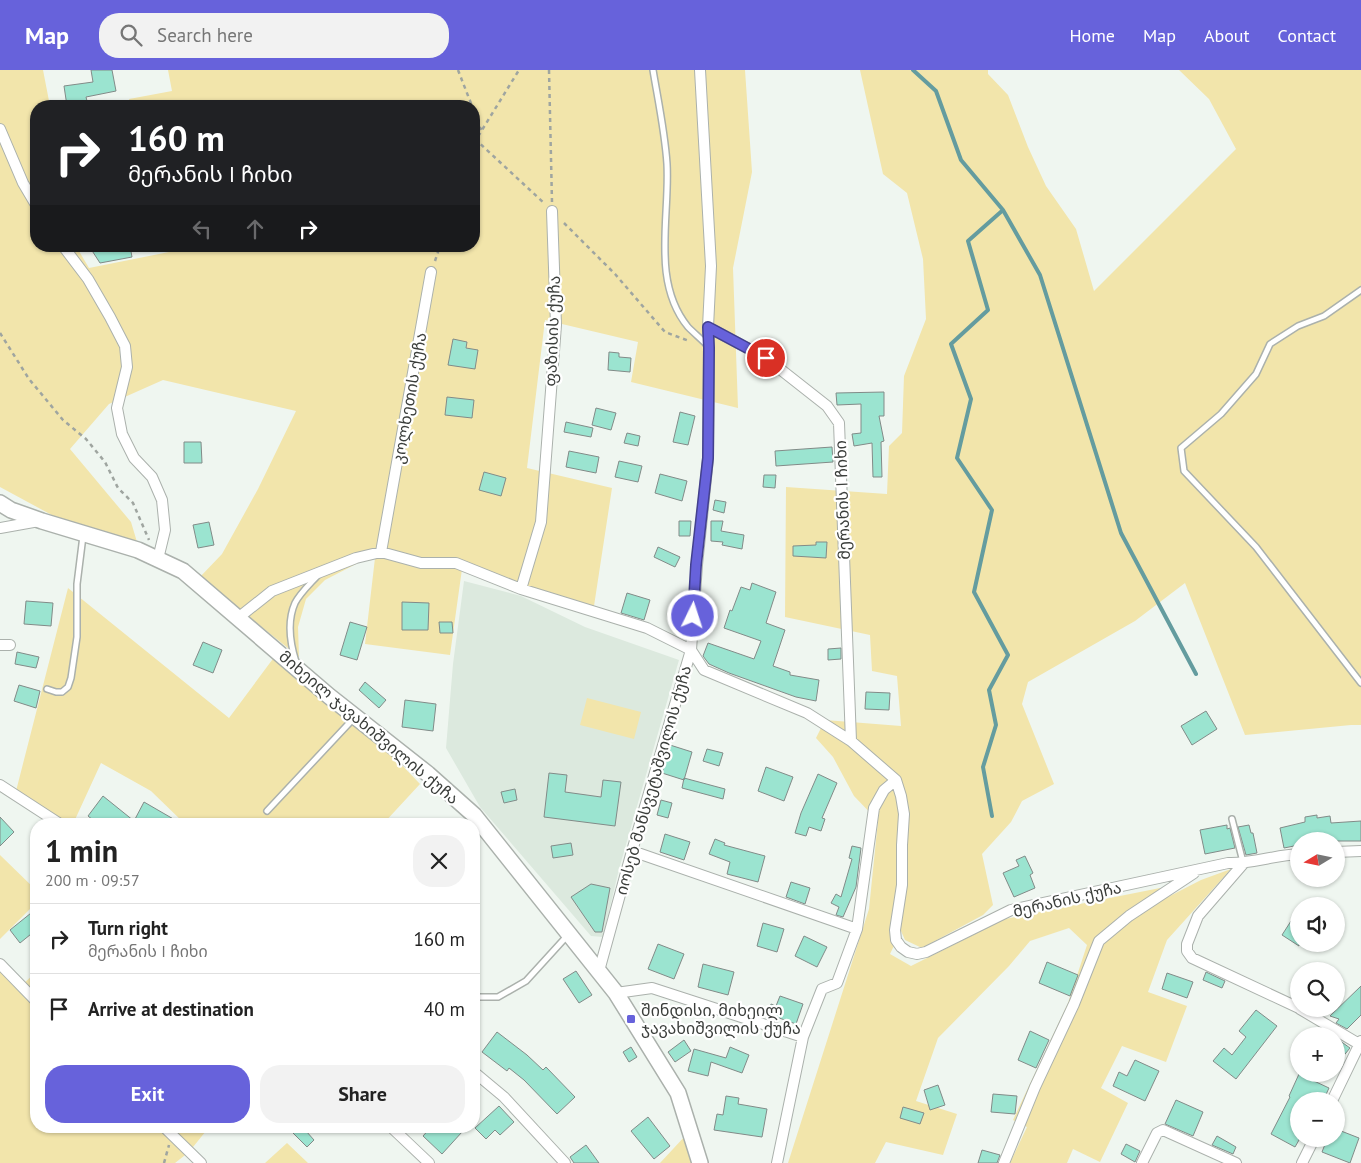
<!DOCTYPE html>
<html lang="en">
<head>
<meta charset="utf-8">
<style>
  :root { --surface:#fff; --page:#f2f2f2; --text:#222; --muted:#767676; --line:#e0e0e0; --accent:#6762db }
  body { margin:0; font-family:"PT Sans","Noto Sans Georgian",sans-serif; background:var(--page); color:var(--text); height:100vh; display:flex; flex-direction:column; font-size:19px; white-space:nowrap }
  * { box-sizing:border-box; margin:0 }
  p { font-size:16px; color:var(--muted) }
  .icon { flex:none; width:28px; height:28px; fill:none; stroke:currentColor; stroke-width:2; stroke-linecap:round; stroke-linejoin:round }
  .map { position:relative; flex:1; overflow:hidden }
  .sheet { position:absolute; left:30px; top:748px; width:450px; height:315px; display:flex; flex-direction:column; background:var(--surface); border-radius:20px; box-shadow:0 1px 4px #0004 }
  .sheet>* { flex:none }
  .guide { position:absolute; left:30px; top:30px; width:450px; height:152px; border-radius:20px; box-shadow:0 1px 4px #0004; background:#202124; color:#fff; overflow:hidden }
  .needle { width:32px; rotate:260deg }
  .tools { position:absolute; left:1290px; top:762px; display:grid; gap:10px }
  .tools a { display:grid; place-items:center; width:55px; height:55px; border-radius:50%; background:var(--surface); box-shadow:0 1px 4px #0004; font-size:25px }
  .pin { position:absolute; display:grid; place-items:center; width:42px; height:42px; color:#fff; margin:-21px; border:2px solid #fff; border-radius:50%; box-shadow:0 1px 5px #0007 }
  .me { position:absolute; width:55px; margin:-28px; rotate:4deg; stroke-linejoin:round; filter:drop-shadow(0 0 4px #0008) }
  .turn { display:flex; align-items:center; gap:18px; height:105px; padding:0 15px; font-size:22px }
  .turn .icon { width:65px; height:65px; stroke-width:2.5 }
  .turn b { display:block; font-size:35px; line-height:42px }
  .lanes { display:flex; align-items:center; height:48px; padding:0 15px; background:#0003; justify-content:center; gap:25px; direction:ltr }
  .lanes .off { opacity:.35 }
  .round { display:grid; place-items:center; flex:none; width:52px; height:52px; border-radius:20px; background:var(--page) }
  .headline { display:flex; align-items:center; justify-content:space-between; height:85px; padding:0 15px }
  h1 { font-size:30px; font-weight:700; line-height:38px }
  .button { display:flex; gap:10px; margin-top:auto; padding:10px 15px }
  .button a { flex:1; height:58px; border-radius:20px; background:var(--accent); color:#fff; font-size:20px; font-weight:700; line-height:58px; text-align:center }
  .button a+a { background:var(--page); color:var(--text) }
  ul { padding:0; list-style:none }
  li { display:flex; align-items:center; gap:15px; height:70px; padding:0 15px; border-top:1px solid var(--line) }
  li div { flex:1 }
  li b { display:block; font-size:19px }
  li em { font-style:normal }
  header { display:flex; align-items:center; gap:30px; box-sizing:border-box; height:70px; padding:0 25px; background:var(--accent); color:#fff }
  header strong { font-size:24px }
  nav { display:flex; gap:28px; margin-inline-start:auto; font-size:18px }
  .search { width:350px; height:45px; background:var(--page); display:flex; align-items:center; gap:12px; box-sizing:border-box; padding:0 18px; border-radius:20px; color:var(--muted); font-size:19px }
  .map>svg:first-child { display:block }
  .built { fill:#dce9de }
  .green { fill:#f2e5ab }
  .lines { fill:none; stroke-linecap:round; stroke-linejoin:round }
  .stream { stroke:#649c9f; stroke-width:4 }
  .building { fill:#9be4d0; stroke:#828b88 }
  .service-casing { stroke:#abb1ac; stroke-width:8 }
  .minor-casing { stroke:#abb1ac; stroke-width:12 }
  .secondary-casing { stroke:#abb1ac; stroke-width:18 }
  .path { stroke:#9fa5a0; stroke-width:2.5; stroke-dasharray:4 4; stroke-linecap:butt }
  .service { stroke:#fff; stroke-width:5 }
  .minor { stroke:#fff; stroke-width:10 }
  .secondary { stroke:#fff; stroke-width:15 }
  .route-casing { stroke:#43408e; stroke-width:12 }
  .route { stroke:#6762db; stroke-width:9 }
  .poi-dot { fill:#6762db; stroke:#fff; stroke-width:2 }
  .labels { text-anchor:middle; dominant-baseline:central; stroke-width:4.5; stroke-linejoin:round; paint-order:stroke }
  .street-label { font-size:16px; fill:#3b3e3b; stroke:#fff }
  .poi-label { font-size:16px; fill:#3b3e3b; stroke:#fff; text-anchor:start }
</style>
</head>
<body>
<header>
<strong>Map</strong>
<div class="search"><svg class="icon" aria-label="search" viewBox="0 0 24 24"><circle cx="10" cy="10" r="6"/><path d="M15 15l6 6"/></svg>Search here</div>
<nav><a>Home</a><a>Map</a><a>About</a><a>Contact</a></nav>
</header>
<div class="map">
<svg width="1361" height="1093" viewBox="0 0 1361 1093">
  <rect width="100%" height="100%" fill="#eff6f0"/>
  <path class="built" d="M 464,511 L 521,526 L 585,557 L 679,590 L 619,799 L 603,867 L 591,866 L 480,737 L 446,678 L 453,594 Z"/>
  <path class="green" d="M 0,0 L 43,0 L 50,36 L 36,36 L 36,176 L 76,176 L 89,198 L 169,182 L 166,176 L 474,176 L 474,36 L 131,36 L 129,29 L 172,21 L 168,0 L 745,0 L 752,102 L 733,198 L 738,338 L 631,312 L 638,272 L 545,250 L 527,398 L 612,418 L 594,536 L 522,514 L 462,499 L 450,585 L 365,574 L 375,488 L 358,493 L 325,510 L 306,529 L 298,557 L 299,587 L 200,507 L 222,484 L 258,419 L 296,341 L 163,310 L 109,334 L 70,379 L 131,452 L 137,472 L 61,450 L 0,417 Z
    M 860,0 L 988,0 L 988,4 L 1008,25 L 1028,77 L 1046,116 L 1076,159 L 1094,221 L 1236,79 L 1209,29 L 1179,0 L 1361,0 L 1361,655 L 1351,655 L 1245,665 L 1185,513 L 1135,551 L 1028,612 L 1022,634 L 1054,714 L 1022,731 L 1011,752 L 982,784 L 993,835 L 983,845 L 922,878 L 905,870 L 901,861 L 890,884 L 911,896 L 1005,849 L 1160,818 L 1168,827 L 1201,810 L 1231,799 L 1167,870 L 1148,922 L 1187,936 L 1166,992 L 1122,976 L 1101,1018 L 1128,1033 L 1100,1092 L 1073,1079 L 1067,1093 L 1010,1093 L 1027,1057 L 1013,1050 L 1068,933 L 1087,875 L 1069,858 L 1030,871 L 1009,896 L 938,968 L 916,1031 L 957,1044 L 943,1085 L 886,1072 L 875,1093 L 788,1093 L 869,839 L 878,751 L 854,726 L 833,687 L 816,668 L 825,650 L 901,656 L 897,606 L 872,601 L 870,565 L 785,547 L 786,417 L 887,424 L 889,376 L 902,363 L 904,306 L 926,249 L 923,189 L 907,123 L 883,104 Z
    M 68,518 L 229,648 L 278,582 L 355,646 L 420,714 L 383,754 L 185,754 L 151,721 L 101,693 L 73,754 L 60,754 L 15,725 Z
    M 587,628 L 641,642 L 634,669 L 580,655 Z
    M 0,785 L 36,820 L 36,833 L 0,869 Z
    M 0,894 L 21,916 L 36,902 L 36,1056 L 210,1056 L 189,1082 L 175,1093 L 0,1093 Z
    M 686,1065 L 694,1093 L 660,1093 Z
    M 287,1073 L 308,1093 L 265,1093 Z"/>
  <g class="lines">
    <path class="stream" d="M 913,0 L 936,21 L 961,90 L 1003,140 L 968,171 L 988,240 L 951,274 L 971,329 L 957,388 L 992,440 L 974,522 L 1008,585 L 989,620 L 996,655 L 983,697 L 992,746
      M 1003,140 L 1040,205 L 1121,463 L 1196,604"/>
  </g>
  <path class="building" d="M 91,0 L 112,0 L 116,21 L 86,27 L 88,35 L 67,36 L 64,16 L 93,12 Z
    M 89,176 L 130,176 L 132,187 L 100,193 Z
    M 453,269 L 467,272 L 466,278 L 478,280 L 475,299 L 448,295 Z
    M 609,282 L 619,283 L 619,287 L 631,288 L 630,302 L 608,300 Z
    M 884,322 L 884,346 L 879,346 L 884,371 L 881,372 L 882,407 L 873,407 L 872,373 L 854,376 L 852,364 L 861,363 L 861,334 L 837,335 L 836,323 Z
    M 447,327 L 474,330 L 472,348 L 445,345 Z
    M 596,338 L 616,343 L 611,360 L 592,355 Z
    M 680,342 L 695,346 L 688,375 L 673,372 Z
    M 566,352 L 593,358 L 591,367 L 564,362 Z
    M 627,363 L 640,366 L 638,376 L 624,373 Z
    M 184,372 L 201,372 L 202,393 L 184,393 Z
    M 832,377 L 833,392 L 776,396 L 775,381 Z
    M 569,381 L 599,387 L 596,403 L 566,397 Z
    M 619,391 L 642,396 L 638,412 L 615,407 Z
    M 484,402 L 506,408 L 501,426 L 479,420 Z
    M 660,404 L 687,411 L 682,431 L 655,423 Z
    M 764,405 L 776,405 L 775,418 L 763,417 Z
    M 715,430 L 726,432 L 724,443 L 713,440 Z
    M 679,451 L 691,451 L 690,466 L 679,466 Z
    M 711,451 L 723,451 L 721,461 L 744,465 L 742,479 L 722,475 L 723,472 L 711,471 Z
    M 209,452 L 214,475 L 198,478 L 193,455 Z
    M 816,472 L 827,472 L 826,488 L 793,486 L 793,476 L 816,475 Z
    M 658,477 L 680,487 L 675,497 L 654,487 Z
    M 752,513 L 776,522 L 766,553 L 785,560 L 773,596 L 790,602 L 790,605 L 819,610 L 816,631 L 796,627 L 729,603 L 709,594 L 703,586 L 708,573 L 754,589 L 761,571 L 724,558 L 730,540 L 732,541 L 741,517 L 750,520 Z
    M 627,523 L 650,530 L 644,550 L 621,543 Z
    M 26,531 L 53,533 L 51,556 L 24,554 Z
    M 402,532 L 429,533 L 428,560 L 402,560 Z
    M 350,552 L 367,557 L 357,590 L 340,585 Z
    M 439,552 L 452,552 L 453,563 L 440,563 Z
    M 203,572 L 222,580 L 213,603 L 193,595 Z
    M 841,578 L 841,589 L 828,590 L 828,579 Z
    M 17,582 L 39,587 L 36,598 L 15,594 Z
    M 365,612 L 386,630 L 379,638 L 359,620 Z
    M 19,615 L 40,621 L 36,638 L 14,631 Z
    M 866,622 L 890,623 L 889,640 L 865,639 Z
    M 405,630 L 436,634 L 433,661 L 402,657 Z
    M 1206,641 L 1217,659 L 1192,675 L 1181,656 Z
    M 670,675 L 692,682 L 684,710 L 662,703 Z
    M 707,679 L 723,683 L 719,696 L 703,691 Z
    M 766,697 L 793,707 L 784,731 L 758,721 Z
    M 549,703 L 567,705 L 565,722 L 601,727 L 603,710 L 621,712 L 615,756 L 544,747 Z
    M 818,704 L 837,713 L 822,748 L 825,749 L 821,761 L 809,757 L 806,766 L 795,763 L 801,743 Z
    M 684,708 L 725,719 L 723,729 L 682,718 Z
    M 515,719 L 517,730 L 504,733 L 501,722 Z
    M 103,726 L 134,751 L 144,732 L 182,754 L 98,754 L 88,746 Z
    M 661,730 L 672,733 L 668,748 L 657,745 Z
    M 1317,745 L 1317,748 L 1330,746 L 1331,753 L 1361,751 L 1361,771 L 1299,771 L 1299,775 L 1284,778 L 1280,758 L 1305,752 L 1305,747 Z
    M 0,747 L 14,762 L 0,776 Z
    M 1227,755 L 1227,759 L 1230,758 L 1235,778 L 1205,784 L 1200,760 Z
    M 1249,755 L 1251,763 L 1253,763 L 1257,783 L 1246,785 L 1238,757 Z
    M 665,764 L 690,772 L 684,790 L 660,782 Z
    M 715,769 L 725,773 L 724,775 L 765,786 L 758,812 L 727,804 L 730,792 L 709,784 Z
    M 571,773 L 573,785 L 553,788 L 551,776 Z
    M 852,776 L 861,778 L 856,817 L 843,847 L 836,845 L 839,837 L 831,833 L 836,824 L 841,827 L 852,789 L 849,788 Z
    M 1025,786 L 1033,803 L 1030,805 L 1035,818 L 1014,827 L 1003,803 L 1019,796 L 1016,790 Z
    M 791,812 L 810,818 L 805,834 L 786,827 Z
    M 591,814 L 610,818 L 602,862 L 595,862 L 571,827 Z
    M 36,839 L 36,860 L 20,873 L 10,860 Z
    M 1291,851 L 1299,856 L 1299,876 L 1282,865 Z
    M 763,853 L 784,859 L 777,882 L 757,876 Z
    M 804,866 L 827,877 L 817,897 L 795,886 Z
    M 658,874 L 684,884 L 674,909 L 648,899 Z
    M 1047,892 L 1078,905 L 1070,926 L 1039,913 Z
    M 703,894 L 734,902 L 728,925 L 698,917 Z
    M 576,901 L 592,925 L 579,933 L 563,909 Z
    M 1206,902 L 1225,911 L 1222,918 L 1203,910 Z
    M 1167,903 L 1193,912 L 1187,928 L 1162,919 Z
    M 1361,916 L 1361,945 L 1347,959 L 1336,953 L 1339,949 L 1330,946 Z
    M 780,926 L 803,934 L 796,954 L 768,944 L 771,934 L 776,936 Z
    M 1256,940 L 1277,956 L 1236,1009 L 1213,991 L 1224,978 L 1232,985 L 1246,967 L 1239,961 Z
    M 1030,961 L 1049,970 L 1036,998 L 1018,990 Z
    M 497,962 L 527,985 L 543,1000 L 546,997 L 575,1027 L 557,1044 L 524,1010 L 509,998 L 507,1001 L 482,982 Z
    M 1336,968 L 1350,978 L 1336,995 Z
    M 684,970 L 691,981 L 675,992 L 668,982 Z
    M 631,977 L 637,987 L 629,992 L 623,982 Z
    M 730,977 L 749,985 L 742,1003 L 711,992 L 708,1006 L 688,1001 L 694,979 L 726,988 Z
    M 1135,990 L 1159,1001 L 1145,1031 L 1113,1016 L 1119,1002 L 1127,1006 Z
    M 1299,1004 L 1329,1018 L 1323,1031 L 1299,1031 L 1299,1070 L 1295,1077 L 1271,1064 L 1290,1027 L 1289,1026 Z
    M 938,1015 L 945,1035 L 930,1040 L 924,1020 Z
    M 993,1024 L 1017,1026 L 1015,1044 L 991,1042 Z
    M 726,1026 L 739,1028 L 738,1034 L 767,1039 L 762,1067 L 714,1060 L 717,1044 L 723,1045 Z
    M 1176,1030 L 1203,1042 L 1193,1066 L 1165,1054 Z
    M 499,1036 L 514,1052 L 500,1065 L 495,1060 L 486,1069 L 475,1058 Z
    M 903,1037 L 924,1043 L 920,1054 L 900,1048 Z
    M 648,1047 L 670,1076 L 654,1089 L 631,1061 Z
    M 286,1056 L 311,1056 L 306,1061 L 314,1070 L 307,1077 Z
    M 432,1056 L 456,1056 L 462,1062 L 442,1084 L 423,1066 Z
    M 1336,1059 L 1359,1068 L 1350,1093 L 1322,1082 L 1327,1069 L 1336,1069 Z
    M 1217,1066 L 1236,1077 L 1233,1084 L 1212,1075 Z
    M 1126,1074 L 1140,1081 L 1135,1092 L 1121,1084 Z
    M 586,1075 L 599,1093 L 574,1093 L 570,1087 Z
    M 982,1080 L 1000,1085 L 997,1093 L 978,1093 Z"/>
  <g class="lines">
    <defs>
      <path id="service" d="M 653,0 C 658,30 665,63 667,94 C 670,147 651,212 688,257 C 694,263 701,269 707,275
        M 1361,220 L 1324,246 L 1298,256 L 1270,274 L 1256,304 L 1221,344 L 1181,378 L 1184,401 L 1256,477 L 1361,613
        M 296,592 C 290,573 287,551 295,533 C 300,523 311,513 318,505
        M 47,619 L 56,622 L 62,622 L 68,617 L 71,608 L 77,567 L 77,514 L 83,466
        M 267,741 L 354,648
        M 1232,749 L 1243,792
        M 480,927 L 498,927 L 526,911 L 567,866"/>
      <path id="minor" d="M 0,59 L 23,113 L 36,135
        M 63,176 L 88,209 L 110,247 L 125,276 L 127,297 L 117,338 L 122,364 L 134,388 L 152,407 L 162,430 L 165,460 L 158,489
        M 708,257 L 766,288 L 827,336 L 839,353 L 851,671
        M 0,458 L 39,451
        M 381,482 L 431,202
        M 521,519 L 541,452 L 556,255 L 552,141
        M 238,548 L 272,521 L 356,488 L 381,482 L 421,493 L 456,493 L 521,519 L 647,558 L 691,580 L 704,600 L 807,643 L 851,671 L 896,710 L 901,726 L 904,744 L 902,775 L 902,815 L 895,860 L 896,870 L 901,877 L 908,882 L 917,884 L 926,882 L 1011,840 L 1228,793 C 1252,794 1275,785 1299,784
        M 0,575 L 10,575
        M 0,715 L 60,754
        M 632,781 L 857,859
        M 1336,782 L 1361,781
        M 1243,794 L 1198,846 L 1187,874 L 1187,881 L 1192,888 L 1299,938
        M 0,894 L 36,931
        M 599,901 L 632,781 L 691,580 L 697,495 L 708,389 L 709,278 L 708,257 L 711,196 L 700,0
        M 616,923 L 652,918 L 803,967
        M 1300,939 L 1359,974
        M 474,1002 L 504,1027 L 565,1093
        M 1332,1031 L 1361,971
        M 163,1056 L 201,1093
        M 390,1056 L 429,1093
        M 777,1093 L 803,967 L 822,919 L 837,913 L 857,859 L 874,738 L 884,720 L 896,710
        M 1004,1093 L 1035,1017 L 1074,934 L 1099,871 L 1129,846 L 1194,803
        M 1142,1093 L 1157,1063 L 1163,1060 L 1236,1093
        M 1302,1093 L 1314,1069"/>
      <path id="secondary" d="M 0,433 L 11,440 L 42,451 L 138,480 L 183,501 L 329,626 L 428,704 L 474,745 L 616,923 L 678,1023 L 700,1093"/>
    </defs>
    <use href="#service" class="service-casing"/>
    <use href="#minor" class="minor-casing"/>
    <use href="#secondary" class="secondary-casing"/>
    <path class="path" d="M 458,0 L 472,36
      M 549,0 L 552,132
      M 474,42 L 481,60
      M 475,69 L 544,133
      M 474,73 L 519,0
      M 564,153 L 615,204 L 665,262 L 689,271
      M 435,191 L 440,176
      M 0,263 L 29,309 L 63,350 L 86,369 L 105,392 L 118,418 L 133,433 L 149,470
      M 164,1093 L 169,1075"/>
    <use href="#service" class="service"/>
    <use href="#minor" class="minor"/>
    <use href="#secondary" class="secondary"/>
  </g>
  <g class="lines">
    <defs>
      <path id="route" d="M 693,546 L 696,495 L 708,388 L 709,278 L 708,257 L 766,288"/>
    </defs>
    <use href="#route" class="route-casing"/>
    <use href="#route" class="route"/>
  </g>
  <rect class="poi-dot" x="626" y="944" width="10" height="10" rx="2.5"/>
  <g class="labels">
    <g class="street-label">
      <text transform="translate(552 261) rotate(-88)">ფაზისის ქუჩა</text>
      <text transform="translate(409 328) rotate(-80)">კოლხეთის ქუჩა</text>
      <text transform="translate(842 430) rotate(-92)">მერანის I ჩიხი</text>
      <text transform="translate(369 657) rotate(40)">მიხეილ ჯავახიშვილის ქუჩა</text>
      <text transform="translate(653 710) rotate(-74)">იოსებ მანსვეტაშვილის ქუჩა</text>
      <text transform="translate(1067 829) rotate(-13)">მერანის ქუჩა</text>
    </g>
    <g class="poi-label">
      <text x="641" y="940">შინდისი, მიხეილ<tspan x="641" dy="18">ჯავახიშვილის ქუჩა</tspan></text>
    </g>
  </g>
</svg>
<div class="tools">
<a><svg class="needle" viewBox="-14 -14 28 28"><path d="M0-13l5 13h-10z" fill="#e53935"/><path d="M0 13l5-13h-10z" fill="#767676"/></svg></a>
<a><svg class="icon" aria-label="sound" viewBox="0 0 24 24"><path d="M4 9h4l5-4v14l-5-4H4zM17 9q2 3 0 6"/></svg></a>
<a><svg class="icon" aria-label="search" viewBox="0 0 24 24"><circle cx="10" cy="10" r="6"/><path d="M15 15l6 6"/></svg></a>
<a>+</a>
<a>−</a>
</div>
<div class="pin" style="left:766px;top:288px;background:#d93025"><svg class="icon" aria-label="arrive" viewBox="0 0 24 24"><path d="M6 21V4h12l-3 4 3 4H6"/></svg></div>
<svg class="me" style="left:693px;top:546px" viewBox="-20 -20 40 40"><circle r="17" fill="#6762db" stroke="#fff" stroke-width="3"/><path d="M0-11L8 9 0 5-8 9z" fill="#fff"/></svg>
<div class="guide">
<div class="turn"><svg class="icon" aria-label="right" viewBox="0 0 24 24"><path d="M7 20v-9h11M14 6l5 5-5 5"/></svg><div><b>160 m</b>მერანის I ჩიხი</div></div>
<div class="lanes"><svg class="icon off" aria-label="left" viewBox="0 0 24 24"><path d="M17 20v-9H6M10 6l-5 5 5 5"/></svg><svg class="icon off" aria-label="ahead" viewBox="0 0 24 24"><path d="M12 20V5M6 11l6-6 6 6"/></svg><svg class="icon" aria-label="right" viewBox="0 0 24 24"><path d="M7 20v-9h11M14 6l5 5-5 5"/></svg></div>
</div>
<section class="sheet">
<div class="headline"><div><h1>1 min</h1><p>200 m · 09:57</p></div><a class="round"><svg class="icon" aria-label="close" viewBox="0 0 24 24"><path d="M6 6l12 12M18 6L6 18"/></svg></a></div>
<ul>
<li><svg class="icon" aria-label="right" viewBox="0 0 24 24"><path d="M7 20v-9h11M14 6l5 5-5 5"/></svg><div><b>Turn right</b><p>მერანის I ჩიხი</p></div><em>160 m</em></li>
<li><svg class="icon" aria-label="arrive" viewBox="0 0 24 24"><path d="M6 21V4h12l-3 4 3 4H6"/></svg><div><b>Arrive at destination</b></div><em>40 m</em></li>
</ul>
<div class="button"><a>Exit</a><a>Share</a></div>
</section>
</div>
</body>
</html>
